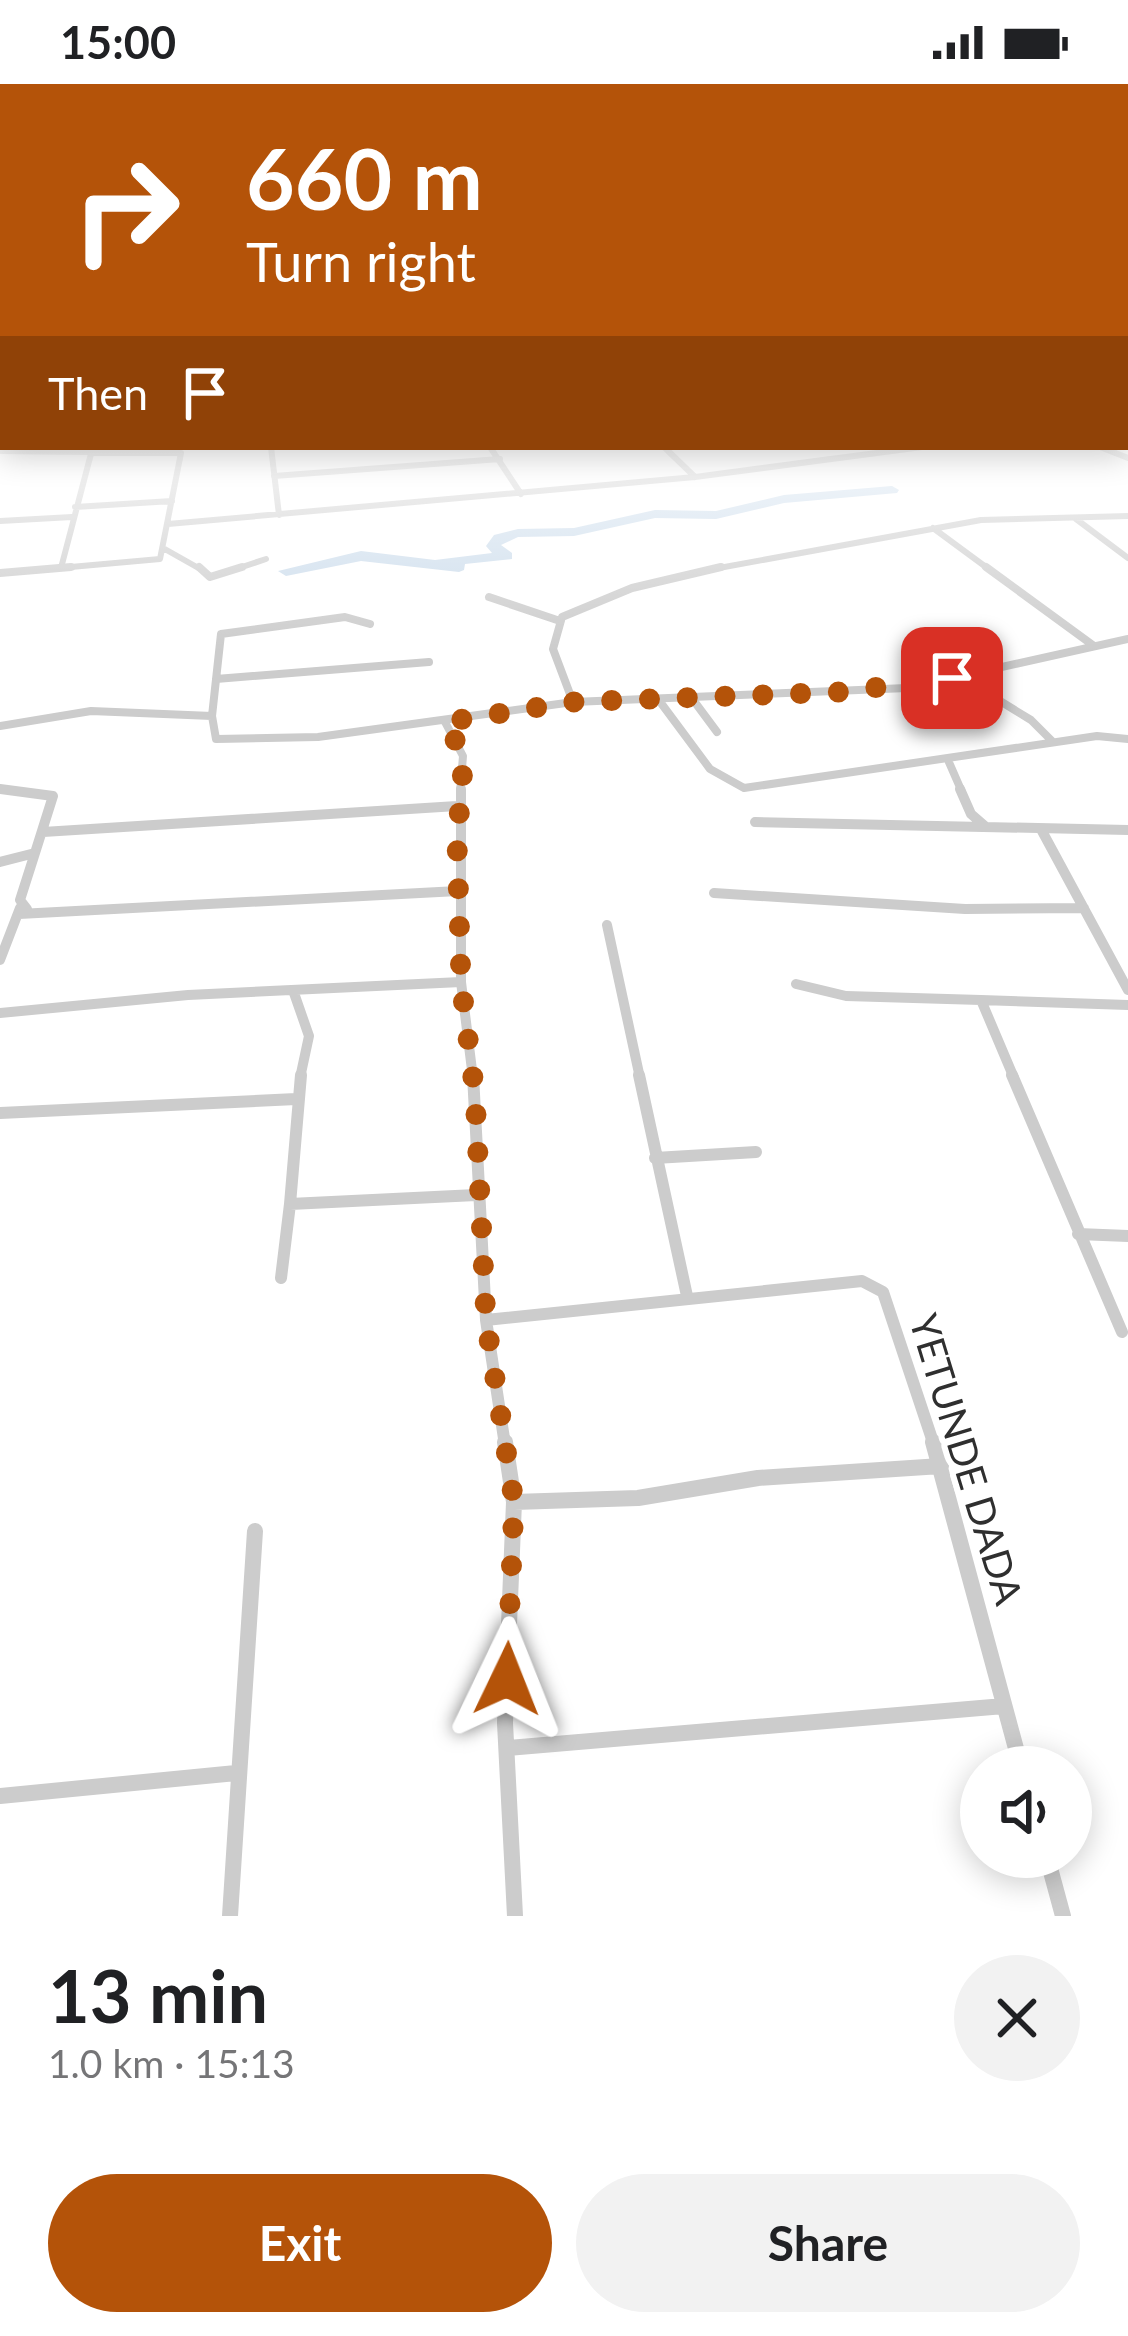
<!DOCTYPE html>
<html lang="en">
<head>
<meta charset="utf-8">
<style>
  :root { --surface:#fff; --page:#f2f2f2; --text:#202124; --muted:#757577; --accent:#b45309 }
  body { margin:0; font-family:Lato,sans-serif; background:var(--page); color:var(--text); height:100vh; display:flex; flex-direction:column; font-size:45px; white-space:nowrap }
  * { box-sizing:border-box; margin:0 }
  p { font-size:39px; color:var(--muted) }
  .icon { flex:none; width:66px; height:66px; fill:none; stroke:currentColor; stroke-width:2; stroke-linecap:round; stroke-linejoin:round }
  .map { position:relative; height:1832px; overflow:hidden }
  .drawer { display:flex; flex-direction:column; background:var(--surface); flex:1 }
  .drawer>* { flex:none }
  .guide { position:absolute; left:0px; top:0px; width:1128px; height:366px; box-shadow:0 6px 30px #0003; background:#b45309; color:#fff; overflow:hidden }
  .fabs { position:absolute; left:960px; top:1662px; display:grid; gap:24px }
  .fabs a { display:grid; place-items:center; width:132px; height:132px; border-radius:50%; background:var(--surface); box-shadow:0 6px 30px #0003; font-size:60px }
  .pin { position:absolute; display:grid; place-items:center; width:102px; height:102px; color:#fff; margin:-51px; border-radius:24px; box-shadow:0 6px 18px #0006 }
  .me { position:absolute; width:132px; margin:-66px; rotate:2deg; stroke-linejoin:round; filter:drop-shadow(0 0 9px #0008) }
  .turn { display:flex; align-items:center; gap:42px; height:252px; padding:0 48px; font-size:54px }
  .turn .icon { width:156px; height:156px; stroke-width:2.5 }
  .turn b { display:block; font-size:84px; line-height:102px }
  .then { display:flex; align-items:center; height:114px; padding:0 48px; background:#0003; gap:24px; font-size:45px }
  .round { display:grid; place-items:center; flex:none; width:126px; height:126px; border-radius:63px; background:var(--page) }
  .headline { display:flex; align-items:center; justify-content:space-between; height:204px; padding:0 48px }
  h1 { font-size:72px; font-weight:700; line-height:90px }
  .action { display:flex; gap:24px; margin-top:auto; padding:24px 48px }
  .action a { flex:1; height:138px; border-radius:72px; background:var(--accent); color:#fff; font-size:48px; font-weight:700; line-height:138px; text-align:center }
  .action a+a { background:var(--page); color:var(--text) }
  .status { display:flex; justify-content:space-between; align-items:center; height:84px; padding:0 60px; background:var(--surface); direction:ltr }
  .status svg { height:33px; fill:currentColor }
  .map>svg:first-child { display:block }
  .lines { fill:none; stroke-linecap:round; stroke-linejoin:round }
  .river { fill:#cadbeb; fill-rule:evenodd }
  .street-far4 { stroke:#ccc; stroke-width:6 }
  .street-far3 { stroke:#ccc; stroke-width:8 }
  .street-far2 { stroke:#ccc; stroke-width:10 }
  .street-far1 { stroke:#ccc; stroke-width:12 }
  .street { stroke:#ccc; stroke-width:16 }
  .route { stroke:#b45309; stroke-width:21; stroke-dasharray:0 37.8 }
  .labels { text-anchor:middle; dominant-baseline:central; stroke-width:12; stroke-linejoin:round; paint-order:stroke }
  .near-street-label { font-size:39px; fill:#2f2f2f; stroke:#fff }
</style>
</head>
<body>
<div class="status"><b>15:00</b><svg viewBox="0 0 49 12"><path d="M0 12V9h3v3zM5 12V6h3v6zM10 12V3h3v9zM15 12V0h3v12zM26 1h20v11H26zM47 4h2v5h-2z"/></svg></div>
<div class="map">
<svg width="1128" height="1832" viewBox="0 0 1128 1832">
  <rect width="100%" height="100%" fill="#fff"/>
  <g class="lines">
    <path class="river" d="M 892,402 L 899,406 L 897,409 L 784,419 L 716,435 L 655,434 L 574,452 L 518,453 L 501,461 L 512,469 L 512,475 L 465,480 L 464,486 L 459,488 L 361,477 L 286,492 L 278,487 L 361,467 L 435,476 L 492,469 L 486,462 L 494,451 L 518,445 L 574,444 L 655,426 L 716,427 L 784,411 Z"/>
    <path class="street-far4" d="M 271,363 L 279,431
      M 490,363 L 521,410
      M 664,363 L 695,393
      M 1100,363 L 1128,374
      M 0,367 L 181,369 L 160,475 L 37,486
      M 274,392 L 500,375
      M 75,423 L 172,417
      M 1076,435 L 1128,474
      M 0,437 L 72,433
      M 168,440 L 695,393 L 922,363
      M 933,444 L 990,486
      M 163,464 L 202,486
      M 61,484 L 92,366
      M 233,486 L 266,475
      M 708,486 L 981,436 L 1128,432"/>
    <path class="street-far3" d="M 199,483 L 210,493 L 242,483
      M 986,483 L 1094,562
      M 0,489 L 71,483
      M 489,513 L 560,537
      M 370,540 L 345,533 L 221,550 L 212,632 L 216,655 L 318,653 L 573,618 L 907,604 L 1128,555
      M 216,595 L 429,578
      M 964,595 L 1031,636 L 1053,658
      M 691,613 L 717,648
      M 658,615 L 710,685 L 744,704 L 1097,652 L 1128,655
      M 573,618 L 553,565 L 562,533 L 632,504 L 721,483
      M 445,638 L 463,672 L 460,708
      M 0,642 L 91,627 L 212,632
      M 948,676 L 962,708
      M 0,705 L 22,708"/>
    <path class="street-far2" d="M 0,705 L 53,712 L 35,769
      M 461,705 L 461,898 L 473,994
      M 960,705 L 971,730 L 986,743
      M 755,738 L 1128,746
      M 1042,747 L 1128,906
      M 43,748 L 457,722
      M 0,778 L 35,769 L 20,816 L 27,825 L 19,830 L 458,807
      M 714,809 L 965,825 L 1084,824
      M 607,841 L 640,994
      M 0,876 L 20,824
      M 796,900 L 846,912 L 981,916
      M 294,909 L 309,952 L 300,994
      M 0,929 L 188,911 L 461,898
      M 1014,994 L 981,916 L 1128,921"/>
    <path class="street-far1" d="M 301,991 L 290,1120 L 476,1111
      M 473,991 L 486,1236 L 505,1361
      M 639,991 L 687,1212
      M 1012,991 L 1122,1248
      M 0,1029 L 296,1015
      M 655,1074 L 756,1068
      M 1078,1150 L 1128,1152
      M 281,1194 L 290,1120
      M 486,1236 L 862,1197 L 883,1208 L 934,1361"/>
    <path class="street" d="M 505,1358 L 514,1418 L 505,1639 L 515,1832
      M 933,1358 L 1021,1683
      M 514,1418 L 638,1414 L 758,1394 L 941,1382
      M 507,1664 L 1004,1622
      M 0,1712 L 236,1689
      M 1047,1773 L 1063,1832
      M 230,1832 L 255,1447"/>
  </g>
  <linearGradient id="sky" x2="0" y2="1"><stop stop-color="#9cc4e9"/><stop offset="0.55" stop-color="#fff"/><stop offset="1" stop-color="#fff" stop-opacity="0"/></linearGradient>
  <rect width="1128" height="568" fill="url(#sky)"/>
  <g class="lines">
    <path class="route" d="M 507,1595 L 514,1418 L 486,1236 L 475,1010 L 461,898 L 457,757 L 464,672 L 445,638 L 572,618 L 840,608 L 952,594"/>
  </g>
  <g class="labels">
    <g class="near-street-label">
      <text transform="translate(967 1375) rotate(73)">YETUNDE DADA</text>
    </g>
  </g>
</svg>
<div class="fabs">
<a><svg class="icon" aria-label="sound" viewBox="0 0 24 24"><path d="M4 9h4l5-4v14l-5-4H4zM17 9q2 3 0 6"/></svg></a>
</div>
<div class="pin" style="left:952px;top:594px;background:#d93025"><svg class="icon" aria-label="arrive" viewBox="0 0 24 24"><path d="M6 21V4h12l-3 4 3 4H6"/></svg></div>
<svg class="me" style="left:507px;top:1595px" viewBox="-20 -20 40 40"><path d="M0-17L14 15 0 8-14 15z" fill="#b45309" stroke="#fff" stroke-width="4"/></svg>
<div class="guide">
<div class="turn"><svg class="icon" aria-label="right" viewBox="0 0 24 24"><path d="M7 20v-9h11M14 6l5 5-5 5"/></svg><div><b>660 m</b>Turn right</div></div>
<div class="then">Then<svg class="icon" aria-label="arrive" viewBox="0 0 24 24"><path d="M6 21V4h12l-3 4 3 4H6"/></svg></div>
</div>
</div>
<section class="drawer">
<div class="headline"><div><h1>13 min</h1><p>1.0 km · 15:13</p></div><a class="round"><svg class="icon" aria-label="close" viewBox="0 0 24 24"><path d="M6 6l12 12M18 6L6 18"/></svg></a></div>
<div class="action"><a>Exit</a><a>Share</a></div>
</section>
</body>
</html>
